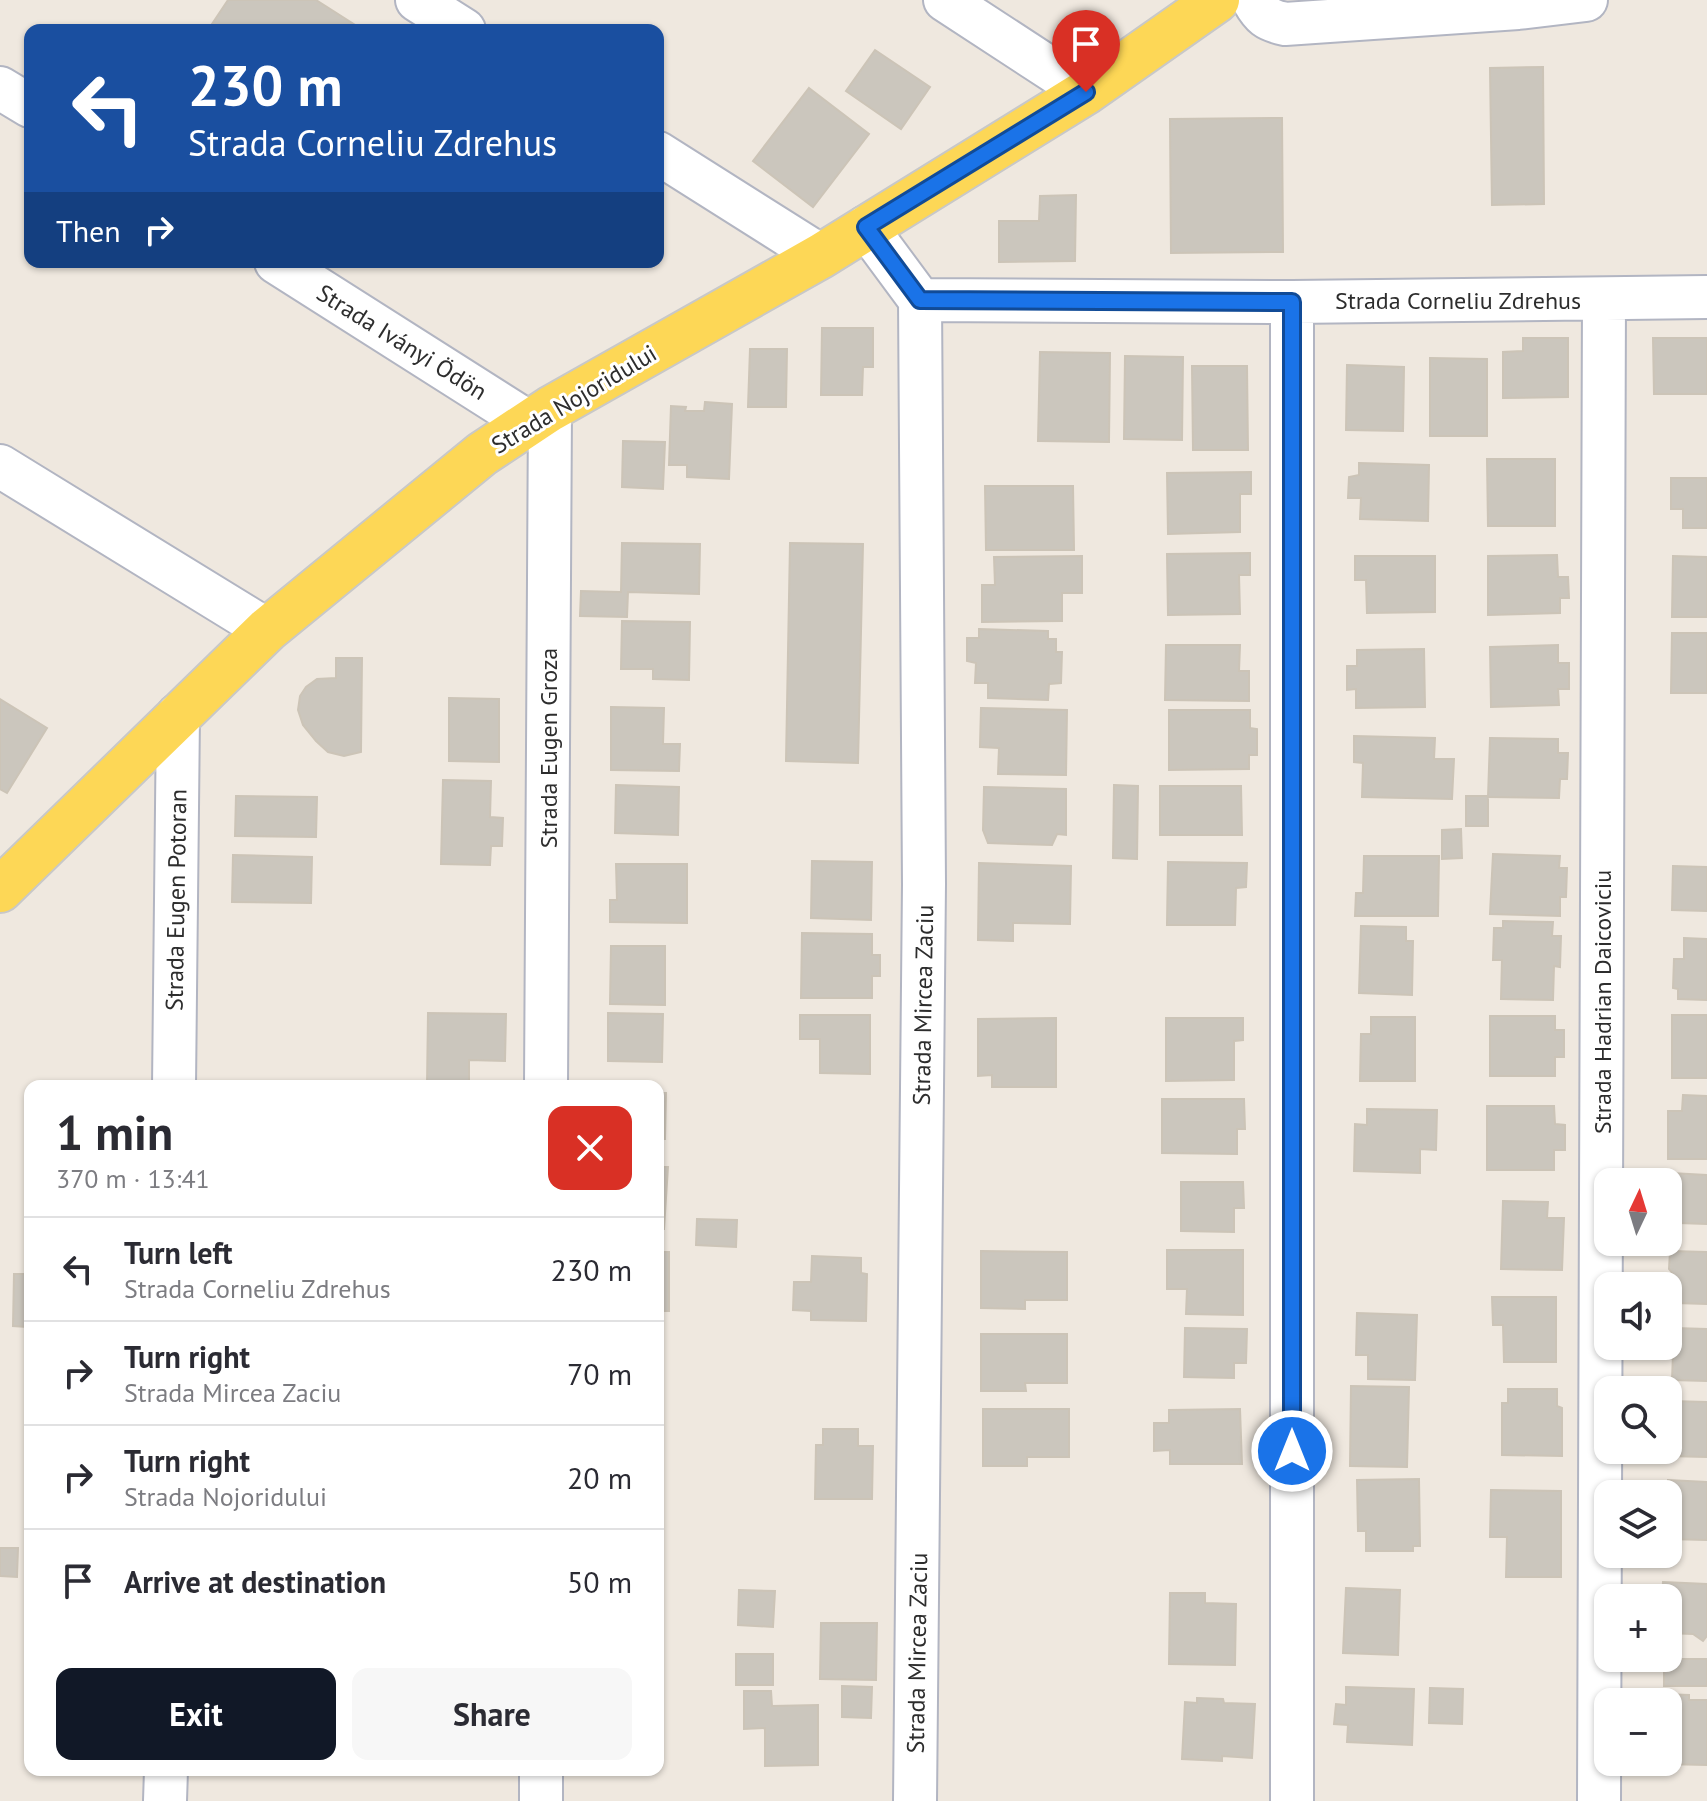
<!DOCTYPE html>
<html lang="en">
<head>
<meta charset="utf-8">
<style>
  :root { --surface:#fff; --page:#f7f7f7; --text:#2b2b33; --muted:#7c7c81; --line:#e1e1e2; --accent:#111827 }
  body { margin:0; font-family:"PT Sans",sans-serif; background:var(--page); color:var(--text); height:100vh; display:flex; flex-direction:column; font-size:30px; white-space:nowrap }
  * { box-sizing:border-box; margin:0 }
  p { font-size:26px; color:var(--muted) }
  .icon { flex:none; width:44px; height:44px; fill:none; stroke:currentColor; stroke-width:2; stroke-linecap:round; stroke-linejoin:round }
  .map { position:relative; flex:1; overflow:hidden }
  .details { position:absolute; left:24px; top:1080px; width:640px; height:696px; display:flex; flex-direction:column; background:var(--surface); border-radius:16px; box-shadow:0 2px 6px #0004 }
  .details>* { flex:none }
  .top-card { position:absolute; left:24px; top:24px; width:640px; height:244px; border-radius:16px; box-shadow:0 2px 6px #0004; background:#1a4fa0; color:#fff; overflow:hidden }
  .needle { width:52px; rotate:4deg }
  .buttons { position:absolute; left:1594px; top:1168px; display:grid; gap:16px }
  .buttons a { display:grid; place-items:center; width:88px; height:88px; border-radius:16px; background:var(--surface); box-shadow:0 2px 6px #0004; font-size:40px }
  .pin { position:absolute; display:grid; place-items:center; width:68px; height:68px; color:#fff; margin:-82px -34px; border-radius:50% 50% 50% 0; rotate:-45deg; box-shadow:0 0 8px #0007 }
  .pin .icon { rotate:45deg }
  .me { position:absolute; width:88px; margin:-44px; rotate:0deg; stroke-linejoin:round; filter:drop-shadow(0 0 6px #0008) }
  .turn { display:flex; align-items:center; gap:28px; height:168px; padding:0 32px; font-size:36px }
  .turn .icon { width:104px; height:104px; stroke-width:2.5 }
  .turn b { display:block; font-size:56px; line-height:68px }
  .then { display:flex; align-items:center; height:76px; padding:0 32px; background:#0003; gap:16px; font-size:30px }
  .round { display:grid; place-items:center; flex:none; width:84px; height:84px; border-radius:16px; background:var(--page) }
  .overview { display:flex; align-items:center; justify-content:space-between; height:136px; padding:0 32px }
  h1 { font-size:48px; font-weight:700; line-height:60px }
  .cta { display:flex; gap:16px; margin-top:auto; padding:16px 32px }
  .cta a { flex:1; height:92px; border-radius:16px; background:var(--accent); color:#fff; font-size:32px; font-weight:700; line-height:92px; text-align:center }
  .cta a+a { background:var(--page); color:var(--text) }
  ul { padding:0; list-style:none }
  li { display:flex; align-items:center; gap:24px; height:104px; padding:0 32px; border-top:2px solid var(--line) }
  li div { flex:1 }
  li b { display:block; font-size:30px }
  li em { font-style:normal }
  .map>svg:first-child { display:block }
  .building { fill:#cbc6bd; stroke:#ccc4b7; stroke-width:2 }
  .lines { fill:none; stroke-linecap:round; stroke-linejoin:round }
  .minor-casing { stroke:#b2b5c2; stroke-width:46 }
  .major-casing { stroke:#c8c8c8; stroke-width:48 }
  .minor { stroke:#fff; stroke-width:42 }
  .major { stroke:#fdd756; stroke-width:44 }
  .route-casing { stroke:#114b97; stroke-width:20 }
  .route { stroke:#1a73e8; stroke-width:14 }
  .labels { text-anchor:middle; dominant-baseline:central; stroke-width:6; stroke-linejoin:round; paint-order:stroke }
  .street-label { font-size:24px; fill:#2d2d2d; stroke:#fff }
</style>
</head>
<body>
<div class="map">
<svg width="1707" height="1801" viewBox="0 0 1707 1801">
  <rect width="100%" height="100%" fill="#efe8df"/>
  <path class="building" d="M 228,0 L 316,0 L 363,30 L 221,30 L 212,24 Z
    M 875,50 L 930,87 L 901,129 L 846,91 Z
    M 1543,67 L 1544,204 L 1492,205 L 1490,68 Z
    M 809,88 L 869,134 L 813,207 L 753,161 Z
    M 1282,118 L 1283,252 L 1171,253 L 1170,119 Z
    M 1076,195 L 1075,261 L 999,262 L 999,221 L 1039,221 L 1040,196 Z
    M 822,328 L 873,328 L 873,367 L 863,367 L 862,395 L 821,395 Z
    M 1523,338 L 1568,338 L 1568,397 L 1503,398 L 1503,352 L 1523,351 Z
    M 1653,338 L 1707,338 L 1707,394 L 1654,394 Z
    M 750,349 L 787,349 L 786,407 L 748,407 Z
    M 1040,352 L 1110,353 L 1109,442 L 1038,441 Z
    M 1125,356 L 1183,357 L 1182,440 L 1124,439 Z
    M 1430,358 L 1487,359 L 1487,436 L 1430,436 Z
    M 1347,365 L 1404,367 L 1403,431 L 1346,430 Z
    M 1192,366 L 1247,366 L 1248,450 L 1193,450 Z
    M 705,402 L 732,404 L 729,479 L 687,477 L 687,465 L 669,465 L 671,406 L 686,407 L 685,411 L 704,411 Z
    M 623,441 L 665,442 L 663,489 L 622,487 Z
    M 1487,459 L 1555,459 L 1555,526 L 1488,526 Z
    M 1359,463 L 1429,465 L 1428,521 L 1360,519 L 1361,498 L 1348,498 L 1349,477 L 1359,475 Z
    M 1251,472 L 1251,494 L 1240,494 L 1240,532 L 1168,534 L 1167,473 Z
    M 1671,478 L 1707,478 L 1707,528 L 1683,528 L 1683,509 L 1671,509 Z
    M 985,486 L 1073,486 L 1074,550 L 986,550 Z
    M 622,543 L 700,544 L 699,594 L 628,592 L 627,617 L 580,616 L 581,591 L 621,592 Z
    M 790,543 L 863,544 L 858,763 L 786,761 Z
    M 1250,553 L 1250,575 L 1239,575 L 1240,614 L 1168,615 L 1167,554 Z
    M 1557,555 L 1558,577 L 1568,577 L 1569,598 L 1560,598 L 1560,613 L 1488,615 L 1488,556 Z
    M 1082,556 L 1082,593 L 1062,593 L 1062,621 L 982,622 L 982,585 L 995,585 L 994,557 Z
    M 1355,556 L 1435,556 L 1435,612 L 1367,613 L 1366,580 L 1355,580 Z
    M 1673,556 L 1707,557 L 1707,617 L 1672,617 Z
    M 622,621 L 690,622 L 689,680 L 653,679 L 653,669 L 621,669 Z
    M 979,629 L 1048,631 L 1048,639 L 1056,639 L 1056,652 L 1062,652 L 1061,683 L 1049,684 L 1048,700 L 988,698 L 988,683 L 975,683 L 976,663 L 967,661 L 967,638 L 979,638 Z
    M 1672,633 L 1707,633 L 1707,693 L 1671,693 Z
    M 1166,645 L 1240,645 L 1239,671 L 1249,671 L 1249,701 L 1165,700 Z
    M 1558,645 L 1558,663 L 1569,663 L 1569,689 L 1558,689 L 1559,705 L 1491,707 L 1490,647 Z
    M 1424,649 L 1425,707 L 1356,708 L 1356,689 L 1347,690 L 1347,666 L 1357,666 L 1357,650 Z
    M 336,658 L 362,658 L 361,752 L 344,756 L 328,752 L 316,741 L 303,725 L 298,710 L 300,696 L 306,687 L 317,679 L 336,678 Z
    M 449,698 L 499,699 L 499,762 L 449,761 Z
    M 0,699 L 47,728 L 7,793 L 0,789 Z
    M 611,707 L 664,708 L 663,744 L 680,744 L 679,771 L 611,770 Z
    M 981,708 L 1067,710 L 1066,775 L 998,774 L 999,748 L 980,747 Z
    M 1169,710 L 1250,710 L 1250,728 L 1257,729 L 1257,755 L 1249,755 L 1249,769 L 1169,770 Z
    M 1354,736 L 1435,738 L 1434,759 L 1454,759 L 1452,799 L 1362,797 L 1363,763 L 1354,762 Z
    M 1490,738 L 1558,739 L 1558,753 L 1568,753 L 1567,779 L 1560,779 L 1559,798 L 1488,797 Z
    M 443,780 L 491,781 L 490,817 L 503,818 L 502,846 L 491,846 L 490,865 L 441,864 Z
    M 616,785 L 679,787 L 678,835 L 615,833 Z
    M 1114,785 L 1138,786 L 1137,859 L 1113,858 Z
    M 1160,786 L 1241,786 L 1242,835 L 1160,835 Z
    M 984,787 L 1066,789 L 1066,835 L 1057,834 L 1052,845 L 988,843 L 983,830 Z
    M 236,796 L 317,797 L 316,837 L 235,836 Z
    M 1466,796 L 1488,796 L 1488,826 L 1466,826 Z
    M 1461,829 L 1462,858 L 1442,859 L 1442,830 Z
    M 1493,854 L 1560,856 L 1559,868 L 1567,868 L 1566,897 L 1560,897 L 1560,916 L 1490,914 Z
    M 233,855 L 312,857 L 311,903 L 232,902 Z
    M 1364,856 L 1439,856 L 1438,916 L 1355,916 L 1356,893 L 1363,893 Z
    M 812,861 L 872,862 L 871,920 L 811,918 Z
    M 1168,862 L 1247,863 L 1246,887 L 1236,888 L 1235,925 L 1167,925 Z
    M 979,863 L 1071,866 L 1070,924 L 1013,923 L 1013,941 L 978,940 Z
    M 616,864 L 687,864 L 687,923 L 610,922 L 610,900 L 617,900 Z
    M 1673,866 L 1707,867 L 1707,911 L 1672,910 Z
    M 1503,921 L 1553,922 L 1552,936 L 1561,936 L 1560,967 L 1554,966 L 1553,1000 L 1501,999 L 1502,960 L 1493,960 L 1494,928 L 1503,928 Z
    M 1361,926 L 1406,927 L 1406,941 L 1413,941 L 1412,995 L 1359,993 Z
    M 802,933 L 872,934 L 872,955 L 880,955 L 880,976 L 872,976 L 872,998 L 801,998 Z
    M 1684,938 L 1707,939 L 1707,1000 L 1678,999 L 1678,989 L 1673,988 L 1674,959 L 1684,959 Z
    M 611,946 L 665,946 L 665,1005 L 610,1004 Z
    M 428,1013 L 506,1014 L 505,1061 L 469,1060 L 469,1086 L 427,1086 Z
    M 608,1013 L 663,1014 L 662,1062 L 608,1061 Z
    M 800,1015 L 870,1015 L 870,1074 L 820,1073 L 820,1039 L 800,1039 Z
    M 1672,1015 L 1707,1015 L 1707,1078 L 1672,1078 Z
    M 1490,1016 L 1555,1016 L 1555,1030 L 1564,1030 L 1564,1057 L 1555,1057 L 1555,1076 L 1490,1076 Z
    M 1371,1017 L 1415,1017 L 1415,1081 L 1360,1081 L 1361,1034 L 1371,1034 Z
    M 1056,1018 L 1056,1087 L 992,1087 L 992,1075 L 978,1076 L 978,1019 Z
    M 1166,1018 L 1243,1018 L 1243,1040 L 1234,1041 L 1234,1080 L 1166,1081 Z
    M 658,1093 L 666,1093 L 665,1139 L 658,1139 Z
    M 1683,1095 L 1707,1096 L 1707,1159 L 1668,1159 L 1668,1111 L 1682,1111 Z
    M 1162,1099 L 1244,1099 L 1245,1129 L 1237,1129 L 1237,1154 L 1162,1153 Z
    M 1487,1106 L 1554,1106 L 1555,1124 L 1565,1125 L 1565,1150 L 1554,1150 L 1554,1170 L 1487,1170 Z
    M 1367,1109 L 1437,1110 L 1436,1150 L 1420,1149 L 1420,1173 L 1354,1171 L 1355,1124 L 1367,1125 Z
    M 658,1167 L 668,1167 L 664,1229 L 658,1229 Z
    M 1671,1173 L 1707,1175 L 1707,1224 L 1679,1223 L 1680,1207 L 1670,1202 Z
    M 1181,1182 L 1243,1182 L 1244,1208 L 1234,1208 L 1234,1232 L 1181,1231 Z
    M 1503,1201 L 1548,1202 L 1547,1218 L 1564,1218 L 1562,1270 L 1501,1269 Z
    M 697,1219 L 737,1220 L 736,1247 L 696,1245 Z
    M 1167,1250 L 1243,1250 L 1243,1315 L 1186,1314 L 1187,1289 L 1167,1289 Z
    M 981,1251 L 1067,1252 L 1067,1300 L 1025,1300 L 1025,1309 L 981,1308 Z
    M 1670,1251 L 1707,1252 L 1707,1304 L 1676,1303 L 1677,1279 L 1669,1269 Z
    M 658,1252 L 669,1252 L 669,1311 L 658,1311 Z
    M 812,1256 L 861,1258 L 861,1273 L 867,1274 L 866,1321 L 811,1320 L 811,1311 L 793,1310 L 794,1282 L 811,1282 Z
    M 14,1274 L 30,1274 L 30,1348 L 28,1348 L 28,1327 L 13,1326 Z
    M 1492,1297 L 1556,1297 L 1556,1362 L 1504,1362 L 1503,1325 L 1493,1325 Z
    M 1357,1313 L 1417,1315 L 1415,1380 L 1368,1379 L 1368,1355 L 1356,1355 Z
    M 1185,1328 L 1247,1329 L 1246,1363 L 1234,1363 L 1234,1378 L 1184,1377 Z
    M 1674,1328 L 1707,1329 L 1707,1381 L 1672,1380 Z
    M 981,1334 L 1067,1334 L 1067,1383 L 1025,1383 L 1026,1391 L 981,1391 Z
    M 1351,1386 L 1409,1387 L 1407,1467 L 1350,1466 Z
    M 1508,1389 L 1557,1389 L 1557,1406 L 1562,1408 L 1562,1456 L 1502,1455 L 1502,1403 L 1508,1403 Z
    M 1670,1401 L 1707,1402 L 1707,1457 L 1668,1456 Z
    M 983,1409 L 1069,1409 L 1069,1457 L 1027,1457 L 1027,1466 L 983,1466 Z
    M 1240,1409 L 1242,1464 L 1170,1464 L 1170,1450 L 1154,1451 L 1154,1423 L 1169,1423 L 1169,1410 Z
    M 823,1429 L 858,1429 L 858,1446 L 873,1446 L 872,1499 L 815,1499 L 816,1445 L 823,1445 Z
    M 1419,1479 L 1420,1546 L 1413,1546 L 1413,1551 L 1366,1551 L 1366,1531 L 1358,1531 L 1357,1480 Z
    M 1668,1480 L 1707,1482 L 1707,1540 L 1668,1539 Z
    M 1491,1490 L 1561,1491 L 1561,1577 L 1506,1577 L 1507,1537 L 1490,1537 Z
    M 0,1548 L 18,1548 L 17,1577 L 0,1576 Z
    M 1663,1582 L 1707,1584 L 1707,1636 L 1703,1641 L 1693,1634 L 1668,1633 L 1668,1598 L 1662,1598 Z
    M 1346,1588 L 1400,1590 L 1398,1655 L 1343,1653 Z
    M 739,1590 L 775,1591 L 773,1627 L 738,1625 Z
    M 1170,1593 L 1205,1593 L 1205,1603 L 1236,1604 L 1235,1665 L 1169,1664 Z
    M 821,1623 L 877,1623 L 876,1680 L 820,1679 Z
    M 736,1654 L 773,1654 L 773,1685 L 736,1685 Z
    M 1664,1659 L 1707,1659 L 1707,1686 L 1664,1686 Z
    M 842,1686 L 872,1687 L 871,1718 L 842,1717 Z
    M 1346,1687 L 1414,1689 L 1412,1745 L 1347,1742 L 1348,1725 L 1334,1724 L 1336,1704 L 1346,1705 Z
    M 1430,1688 L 1463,1689 L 1462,1724 L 1429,1723 Z
    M 744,1691 L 771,1691 L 772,1706 L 818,1705 L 818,1765 L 765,1766 L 765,1728 L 744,1729 Z
    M 1661,1694 L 1689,1695 L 1689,1700 L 1707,1700 L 1707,1765 L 1666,1764 L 1668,1702 L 1661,1702 Z
    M 1197,1698 L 1223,1699 L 1224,1703 L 1255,1704 L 1252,1758 L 1222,1756 L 1222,1761 L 1182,1759 L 1185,1702 L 1197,1703 Z"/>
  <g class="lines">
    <defs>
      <path id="minor" d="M 417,0 L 464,30
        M 945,0 L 1086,92
        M 1253,0 C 1262,16 1267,20 1285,24 L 1518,8 L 1586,0
        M 0,88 L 30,106
        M 658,153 L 821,256
        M 866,227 L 920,300 L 924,884 L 915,1801
        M 276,262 L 528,422
        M 920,300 L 1292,302 L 1707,297
        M 0,466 L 267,630
        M 174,1086 L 178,715
        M 546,1086 L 550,409
        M 165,1801 L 166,1770
        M 541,1801 L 541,1770
        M 1292,1801 L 1292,302
        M 1599,1801 L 1604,299"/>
      <path id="major" d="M 0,890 L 267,630 L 482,454 L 550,409 L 821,256 L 1086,92 L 1217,0"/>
    </defs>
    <use href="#minor" class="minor-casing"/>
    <use href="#major" class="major-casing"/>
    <use href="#minor" class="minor"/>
    <use href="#major" class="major"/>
  </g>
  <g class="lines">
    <defs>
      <path id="route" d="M 1086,92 L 866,227 L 920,300 L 1292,302 L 1292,1451"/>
    </defs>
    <use href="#route" class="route-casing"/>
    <use href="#route" class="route"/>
  </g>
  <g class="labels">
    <g class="street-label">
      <text x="1458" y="300">Strada Corneliu Zdrehus</text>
      <text transform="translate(402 342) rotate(32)">Strada Iványi Ödön</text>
      <text transform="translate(574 399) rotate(-31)">Strada Nojoridului</text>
      <text transform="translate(548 748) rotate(-90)">Strada Eugen Groza</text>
      <text transform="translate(176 900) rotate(-89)">Strada Eugen Potoran</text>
      <text transform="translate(1602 1002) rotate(-90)">Strada Hadrian Daicoviciu</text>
      <text transform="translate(923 1005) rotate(-89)">Strada Mircea Zaciu</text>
      <text transform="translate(917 1653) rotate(-89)">Strada Mircea Zaciu</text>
    </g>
  </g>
</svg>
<div class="buttons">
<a><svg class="needle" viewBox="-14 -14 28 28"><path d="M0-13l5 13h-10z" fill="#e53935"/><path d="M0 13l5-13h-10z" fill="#7c7c81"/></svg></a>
<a><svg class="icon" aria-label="sound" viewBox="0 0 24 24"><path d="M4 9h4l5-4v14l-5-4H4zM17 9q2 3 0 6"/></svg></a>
<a><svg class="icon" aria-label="search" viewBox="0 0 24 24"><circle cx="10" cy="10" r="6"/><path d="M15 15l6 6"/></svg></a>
<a><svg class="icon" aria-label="layers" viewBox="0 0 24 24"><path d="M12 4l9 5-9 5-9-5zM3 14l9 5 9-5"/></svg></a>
<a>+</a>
<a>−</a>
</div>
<div class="pin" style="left:1086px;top:92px;background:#d93025"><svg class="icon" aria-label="arrive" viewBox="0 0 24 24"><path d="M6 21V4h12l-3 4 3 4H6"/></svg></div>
<svg class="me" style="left:1292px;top:1451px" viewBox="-20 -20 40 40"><circle r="17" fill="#1a73e8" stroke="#fff" stroke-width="3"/><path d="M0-11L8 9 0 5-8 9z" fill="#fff"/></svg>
<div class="top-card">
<div class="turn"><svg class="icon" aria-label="left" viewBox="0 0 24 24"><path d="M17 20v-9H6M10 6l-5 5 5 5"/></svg><div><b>230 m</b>Strada Corneliu Zdrehus</div></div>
<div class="then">Then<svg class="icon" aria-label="right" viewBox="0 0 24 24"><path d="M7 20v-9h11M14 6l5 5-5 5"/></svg></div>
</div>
<section class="details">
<div class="overview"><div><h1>1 min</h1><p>370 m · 13:41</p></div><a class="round" style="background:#d93025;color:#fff"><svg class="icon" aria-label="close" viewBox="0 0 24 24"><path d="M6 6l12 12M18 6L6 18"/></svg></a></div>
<ul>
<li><svg class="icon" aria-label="left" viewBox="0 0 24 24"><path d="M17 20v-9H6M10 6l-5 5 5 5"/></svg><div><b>Turn left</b><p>Strada Corneliu Zdrehus</p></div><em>230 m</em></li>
<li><svg class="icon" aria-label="right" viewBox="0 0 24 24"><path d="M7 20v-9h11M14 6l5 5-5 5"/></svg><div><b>Turn right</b><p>Strada Mircea Zaciu</p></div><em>70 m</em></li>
<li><svg class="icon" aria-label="right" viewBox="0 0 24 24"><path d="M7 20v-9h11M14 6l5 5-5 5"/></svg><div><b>Turn right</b><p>Strada Nojoridului</p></div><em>20 m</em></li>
<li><svg class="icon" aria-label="arrive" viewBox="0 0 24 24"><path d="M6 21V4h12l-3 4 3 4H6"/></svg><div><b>Arrive at destination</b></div><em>50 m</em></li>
</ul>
<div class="cta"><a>Exit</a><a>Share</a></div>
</section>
</div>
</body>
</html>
